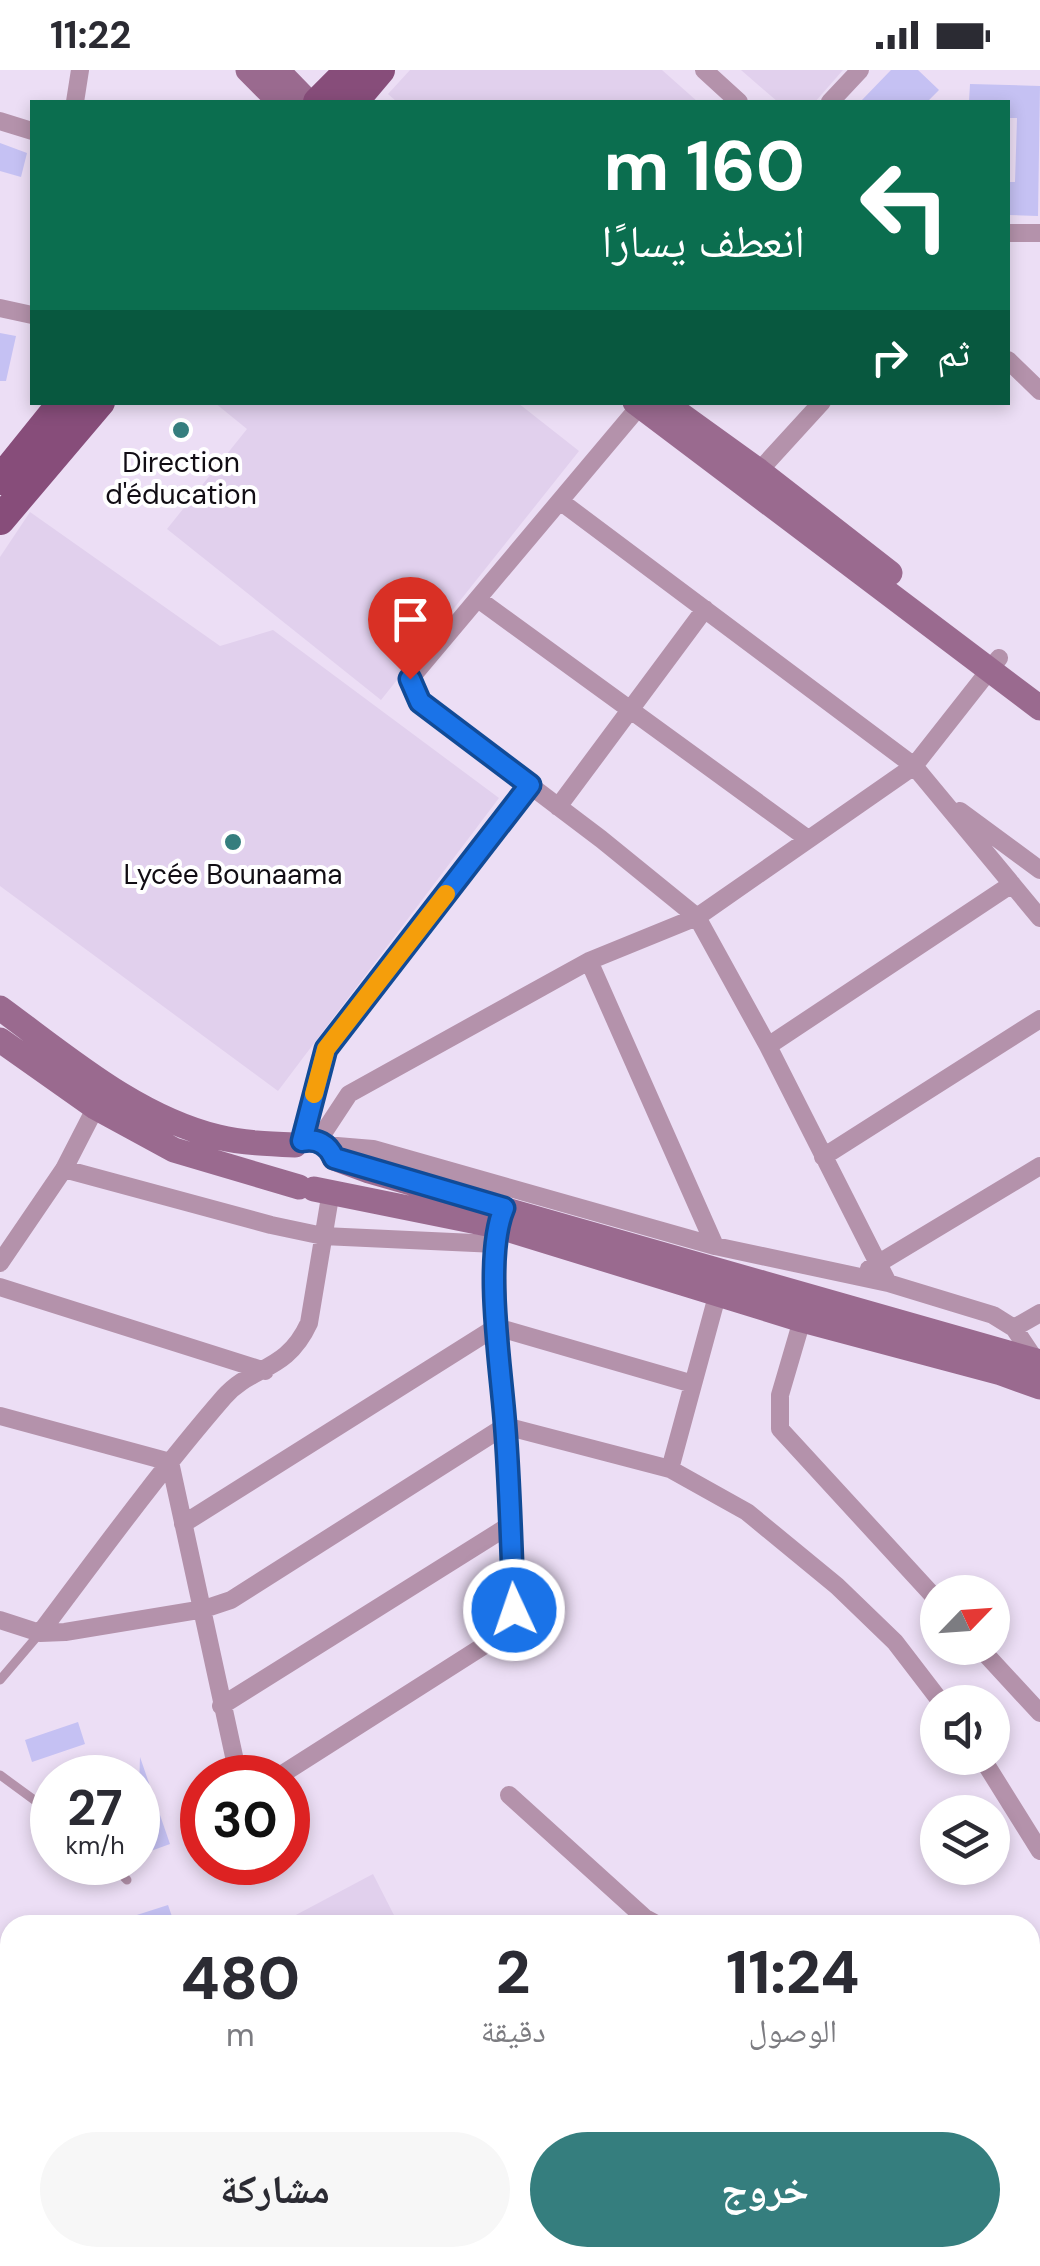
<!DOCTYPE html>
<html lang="ar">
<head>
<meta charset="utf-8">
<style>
  :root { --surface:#fff; --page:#f7f7f7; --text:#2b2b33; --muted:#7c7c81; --accent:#357e7e }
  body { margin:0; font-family:"DM Sans","Noto Naskh Arabic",sans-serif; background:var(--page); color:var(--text); direction:rtl; height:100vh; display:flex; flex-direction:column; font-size:38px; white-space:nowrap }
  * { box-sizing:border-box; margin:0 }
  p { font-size:32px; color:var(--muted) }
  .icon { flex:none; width:55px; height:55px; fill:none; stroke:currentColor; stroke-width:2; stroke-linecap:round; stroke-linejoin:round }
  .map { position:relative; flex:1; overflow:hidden; direction:ltr }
  .details { position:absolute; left:0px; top:1845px; width:1040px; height:352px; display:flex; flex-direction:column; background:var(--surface); border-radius:30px 30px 0 0; box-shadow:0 5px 15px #0003; direction:rtl }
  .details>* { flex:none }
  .banner { position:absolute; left:30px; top:30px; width:980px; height:305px; border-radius:0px; box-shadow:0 5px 15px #0003; direction:rtl; background:#0b6e4f; color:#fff; overflow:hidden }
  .needle { width:65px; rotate:65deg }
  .tools { position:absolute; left:920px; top:1505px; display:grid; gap:20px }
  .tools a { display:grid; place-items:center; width:90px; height:90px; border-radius:50%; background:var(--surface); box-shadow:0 5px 15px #0003; font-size:50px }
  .speed { position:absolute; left:30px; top:1685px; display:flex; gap:20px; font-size:50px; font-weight:700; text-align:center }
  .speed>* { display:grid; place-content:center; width:130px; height:130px; border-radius:50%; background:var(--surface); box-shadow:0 5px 15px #0003; line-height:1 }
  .speed small { font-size:25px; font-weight:400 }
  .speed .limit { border:15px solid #d22; background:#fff; color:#111 }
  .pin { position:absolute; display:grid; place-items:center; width:85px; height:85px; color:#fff; margin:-102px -42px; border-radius:50% 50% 50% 0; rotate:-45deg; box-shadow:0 0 10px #0007 }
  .pin .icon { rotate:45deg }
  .me { position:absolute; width:110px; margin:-55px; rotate:357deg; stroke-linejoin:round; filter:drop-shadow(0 0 8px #0008) }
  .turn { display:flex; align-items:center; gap:35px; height:210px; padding:0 40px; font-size:45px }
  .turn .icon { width:130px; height:130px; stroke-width:2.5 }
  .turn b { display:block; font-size:70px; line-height:85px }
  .then { display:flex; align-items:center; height:95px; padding:0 40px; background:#0003; gap:20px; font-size:38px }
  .eta { display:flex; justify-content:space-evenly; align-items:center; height:170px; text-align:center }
  .eta b { font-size:60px; font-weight:800; line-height:70px }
  .cta { display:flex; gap:20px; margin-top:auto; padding:20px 40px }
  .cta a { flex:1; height:115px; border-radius:60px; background:var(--accent); color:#fff; font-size:40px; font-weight:800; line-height:115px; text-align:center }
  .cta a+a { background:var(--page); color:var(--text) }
  .status { display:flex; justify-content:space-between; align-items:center; height:70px; padding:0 50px; background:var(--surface); direction:ltr }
  .status svg { height:28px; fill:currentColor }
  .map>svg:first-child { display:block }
  .built { fill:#e1d0ed }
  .building { fill:#c5c1f3 }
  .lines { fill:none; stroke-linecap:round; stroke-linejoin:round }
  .lane { stroke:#b492ab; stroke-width:9 }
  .street { stroke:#b492ab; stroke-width:18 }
  .secondary { stroke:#9a6a8f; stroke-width:25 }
  .primary { stroke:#874d7a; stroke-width:30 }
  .route-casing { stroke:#114b97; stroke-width:25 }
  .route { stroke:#1a73e8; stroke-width:18 }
  .slow { stroke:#f59e0b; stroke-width:18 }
  .poi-dot { fill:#357e7e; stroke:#fff; stroke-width:4 }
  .labels { text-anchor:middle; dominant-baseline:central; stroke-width:8; stroke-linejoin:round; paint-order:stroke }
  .poi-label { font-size:28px; fill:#110d14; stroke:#fff }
</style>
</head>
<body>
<div class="status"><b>11:22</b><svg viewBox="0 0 49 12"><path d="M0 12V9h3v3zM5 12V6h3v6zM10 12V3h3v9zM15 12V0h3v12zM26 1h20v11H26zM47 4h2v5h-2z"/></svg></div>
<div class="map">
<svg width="1040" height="2196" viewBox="0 0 1040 2196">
  <rect width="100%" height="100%" fill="#ecdef5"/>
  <path class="built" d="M 410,0 L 662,0 L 698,32 L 397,32 L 388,24 Z
    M 741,0 L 843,0 L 815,32 L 778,32 Z
    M 215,333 L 518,333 L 579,381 L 381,630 L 167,459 L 247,359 Z
    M 30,442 L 220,576 L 273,560 L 499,728 L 278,1021 L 0,816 L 0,487 Z
    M 373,1804 L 399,1855 L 277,1855 Z
    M 10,2041 L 10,2188 L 447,2188 L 445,2196 L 0,2196 L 0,2049 Z"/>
  <path class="building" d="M 891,0 L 918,0 L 939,20 L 927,32 L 860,32 Z
    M 970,14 L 1040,16 L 1038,146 L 1008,145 L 1008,112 L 1015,112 L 1017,48 L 1008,48 L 1008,32 L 969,32 Z
    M 0,73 L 27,83 L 21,107 L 0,101 Z
    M 0,263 L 16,266 L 6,311 L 0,311 Z
    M 78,1652 L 85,1674 L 32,1692 L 25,1670 Z
    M 140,1687 L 170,1774 L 148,1782 L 138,1752 Z
    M 168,1835 L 175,1855 L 115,1855 L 115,1852 Z"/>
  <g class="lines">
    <path class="lane" d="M 0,1610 L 40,1563
      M 0,1705 L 52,1743
      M 109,1792 L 127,1810
      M 0,2150 L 10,2129
      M 0,2181 L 10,2186
      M 12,2188 L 27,2196
      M 211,2188 L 240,2196
      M 376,2188 L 386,2188
      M 181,2196 L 184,2188
      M 335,2196 L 336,2188"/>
    <path class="street" d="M 704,0 L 739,32
      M 75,32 L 80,0
      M 830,32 L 860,0
      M 0,51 L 32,61
      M 1008,163 L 1040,163
      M 0,238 L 32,245
      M 1008,290 L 1040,321
      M 643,332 L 410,609 L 420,632 L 601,769 L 697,847 L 768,976 L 888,1213
      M 759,401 L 822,332
      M 560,431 L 914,696 L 1040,848
      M 478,529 L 808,769
      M 558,737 L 705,539
      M 960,741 L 1040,800
      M 589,891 L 715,1176
      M 768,976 L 1012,814
      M 301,1071 L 326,979 L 530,715
      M 318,1071 L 349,1024 L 589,891 L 697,847 L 914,696 L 999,588
      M 325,1075 L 373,1079 L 715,1176 L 888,1213 L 993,1245 L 1014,1258 L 1036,1291
      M 823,1087 L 1040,949
      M 64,1099 L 271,1155 L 323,1166 L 496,1174
      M 0,1193 L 64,1099 L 101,1027
      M 869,1199 L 1040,1096
      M 0,1217 L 265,1301
      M 802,1250 L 780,1325 L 780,1359 L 938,1531
      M 1014,1258 L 1040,1243
      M 0,1346 L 170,1392 L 237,1700 L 247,1708
      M 670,1399 L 720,1215
      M 183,1454 L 496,1257 L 693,1314
      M 0,1550 L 40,1563 L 65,1562 L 204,1539 L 231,1530 L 505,1356 L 670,1399 L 747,1442 L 837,1516 L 895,1572 L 941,1632
      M 40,1563 C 100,1483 159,1402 224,1327 C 252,1295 286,1303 309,1253 L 331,1121
      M 980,1578 L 1040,1643
      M 221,1636 L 510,1455
      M 982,1688 L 1040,1781
      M 276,1708 L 496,1568 L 508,1556 L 514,1540 C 508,1412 496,1284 497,1156 L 501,1146
      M 509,1725 L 645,1848 L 658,1855
      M 1030,2172 L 1040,2171
      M 931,2188 L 932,2196
      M 581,2196 L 586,2188
      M 687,2196 L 691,2188
      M 786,2196 L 791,2188
      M 888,2196 L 893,2188"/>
    <path class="secondary" d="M 248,0 L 280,32
      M 277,0 L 308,32
      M 635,332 L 1040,638
      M 663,332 L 759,401 L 890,503
      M 0,938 C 67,987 136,1047 218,1067 C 243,1073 269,1074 295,1075
      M 0,970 L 95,1037 L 174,1080 L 299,1117
      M 334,1088 L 369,1101 L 1040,1292
      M 314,1119 L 497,1156 L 802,1250 L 1001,1303 L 1040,1317
      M 486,2196 L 492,2188"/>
    <path class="primary" d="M 318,32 L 350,0
      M 353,32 L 380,0
      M 0,410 L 63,332
      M 0,450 L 100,332"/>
  </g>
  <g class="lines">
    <defs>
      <path id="route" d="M 410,609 L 420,632 L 530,715 L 326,979 L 302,1071 C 317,1068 328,1074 334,1088 L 504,1138 C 483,1188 501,1297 505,1354 C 510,1416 511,1478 514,1540"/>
    </defs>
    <use href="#route" class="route-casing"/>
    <use href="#route" class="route"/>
    <path class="slow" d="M 314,1024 L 326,979 L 446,824"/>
  </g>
  <g class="poi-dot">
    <circle cx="181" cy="360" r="10"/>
    <circle cx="233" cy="772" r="10"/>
  </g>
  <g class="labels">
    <g class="poi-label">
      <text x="181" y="392">Direction<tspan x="181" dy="32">d'éducation</tspan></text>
      <text x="233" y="804">Lycée Bounaama</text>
    </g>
  </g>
</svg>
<div class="tools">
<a><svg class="needle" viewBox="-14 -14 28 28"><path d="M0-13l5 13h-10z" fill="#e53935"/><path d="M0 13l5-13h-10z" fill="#7c7c81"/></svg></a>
<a><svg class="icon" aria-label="sound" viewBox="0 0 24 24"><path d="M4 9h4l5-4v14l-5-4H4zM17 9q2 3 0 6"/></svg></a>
<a><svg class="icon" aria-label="layers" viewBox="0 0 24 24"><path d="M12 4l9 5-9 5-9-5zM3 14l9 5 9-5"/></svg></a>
</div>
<div class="speed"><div>27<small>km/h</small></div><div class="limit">30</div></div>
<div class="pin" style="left:410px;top:609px;background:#d93025"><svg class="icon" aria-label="arrive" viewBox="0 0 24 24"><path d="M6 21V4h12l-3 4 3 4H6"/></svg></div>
<svg class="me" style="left:514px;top:1540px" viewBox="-20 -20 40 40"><circle r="17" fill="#1a73e8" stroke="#fff" stroke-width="3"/><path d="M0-11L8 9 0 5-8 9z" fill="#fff"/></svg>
<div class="banner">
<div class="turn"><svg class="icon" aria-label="left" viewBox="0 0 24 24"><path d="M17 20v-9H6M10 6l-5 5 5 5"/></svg><div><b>160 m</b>انعطف يسارًا</div></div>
<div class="then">ثم<svg class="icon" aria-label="right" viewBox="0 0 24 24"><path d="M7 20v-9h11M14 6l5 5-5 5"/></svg></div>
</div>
<section class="details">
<div class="eta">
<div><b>11:24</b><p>الوصول</p></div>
<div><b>2</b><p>دقيقة</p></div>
<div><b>480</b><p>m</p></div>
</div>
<div class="cta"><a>خروج</a><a>مشاركة</a></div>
</section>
</div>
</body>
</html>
